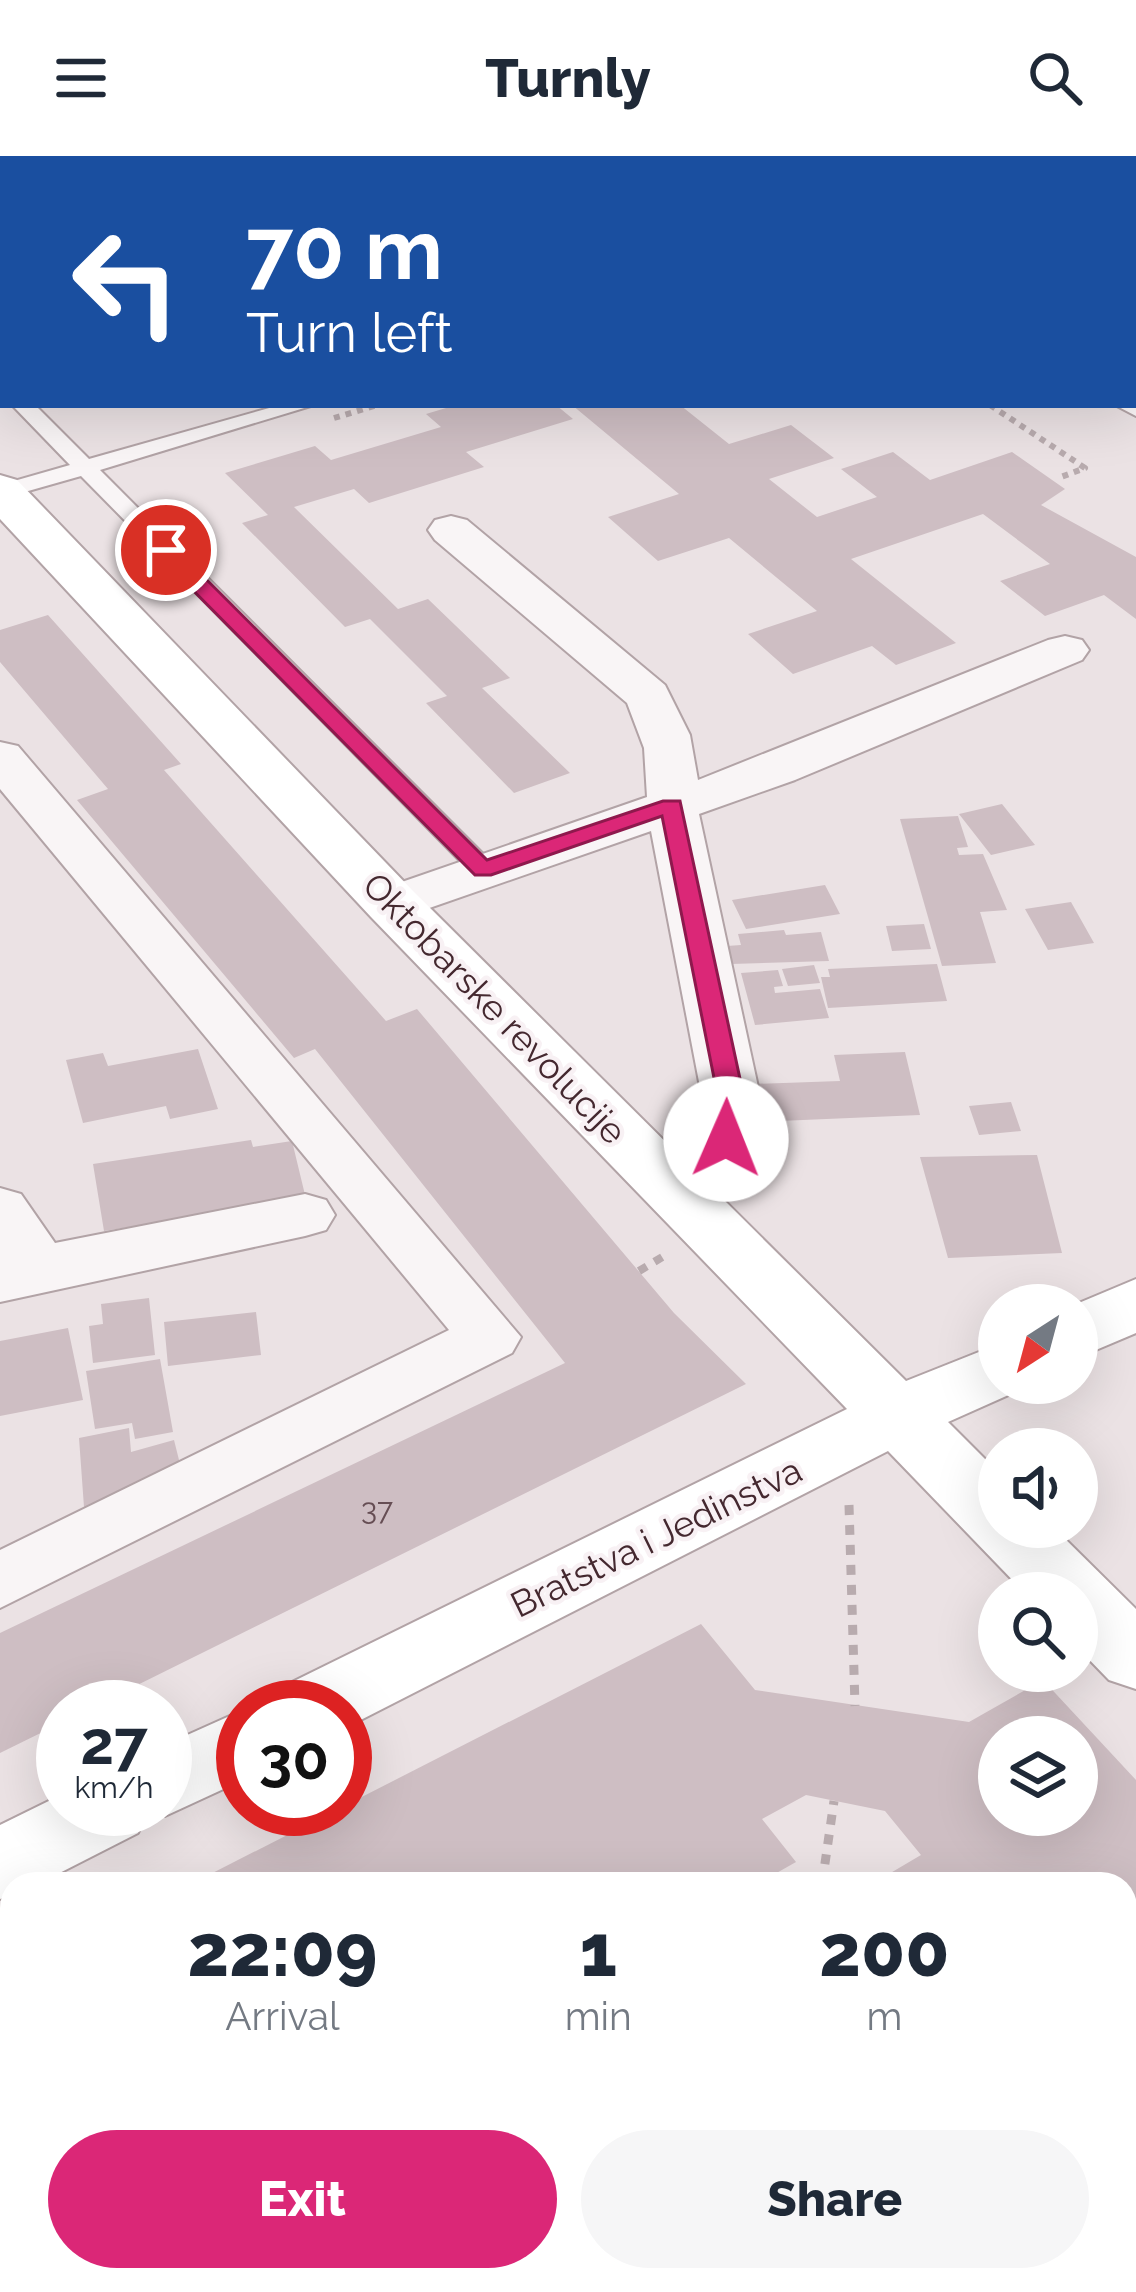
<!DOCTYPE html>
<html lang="en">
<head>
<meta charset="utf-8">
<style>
  :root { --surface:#fff; --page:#f6f6f7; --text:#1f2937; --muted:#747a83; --accent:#db2777 }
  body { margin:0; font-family:Raleway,sans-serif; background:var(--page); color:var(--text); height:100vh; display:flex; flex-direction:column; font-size:45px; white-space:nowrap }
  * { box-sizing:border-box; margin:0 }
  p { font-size:39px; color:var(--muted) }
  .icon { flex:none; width:66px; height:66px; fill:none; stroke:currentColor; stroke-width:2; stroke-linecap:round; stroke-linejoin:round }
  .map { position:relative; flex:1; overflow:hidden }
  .drawer { position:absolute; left:0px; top:1716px; width:1137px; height:420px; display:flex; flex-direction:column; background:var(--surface); border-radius:36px 36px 0 0; box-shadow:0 12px 48px #0002 }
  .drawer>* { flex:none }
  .banner { position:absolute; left:0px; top:0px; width:1137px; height:252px; box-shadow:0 12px 48px #0002; background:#1a4fa0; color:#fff; overflow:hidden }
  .needle { width:78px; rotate:216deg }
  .controls { position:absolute; left:978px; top:1128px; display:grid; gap:24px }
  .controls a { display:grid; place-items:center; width:120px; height:120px; border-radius:50%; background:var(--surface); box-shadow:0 12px 48px #0002; font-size:60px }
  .speed { position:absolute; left:36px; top:1524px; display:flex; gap:24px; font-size:60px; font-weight:700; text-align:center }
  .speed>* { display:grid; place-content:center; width:156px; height:156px; border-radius:50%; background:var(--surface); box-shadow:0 12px 48px #0002; line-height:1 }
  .speed small { font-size:30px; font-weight:400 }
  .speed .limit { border:18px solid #d22; background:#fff; color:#111 }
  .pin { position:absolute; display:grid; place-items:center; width:102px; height:102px; color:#fff; margin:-51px; border:6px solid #fff; border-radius:50%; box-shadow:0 3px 12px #0007 }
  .me { position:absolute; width:132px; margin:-66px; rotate:1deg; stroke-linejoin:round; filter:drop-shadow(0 0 9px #0008) }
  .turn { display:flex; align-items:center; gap:42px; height:252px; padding:0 48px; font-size:54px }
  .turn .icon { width:156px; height:156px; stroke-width:2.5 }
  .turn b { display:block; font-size:84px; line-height:102px }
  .eta { display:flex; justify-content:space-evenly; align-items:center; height:204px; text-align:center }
  .eta b { font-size:72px; font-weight:800; line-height:84px }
  .cta { display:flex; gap:24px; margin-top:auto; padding:24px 48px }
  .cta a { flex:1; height:138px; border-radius:72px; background:var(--accent); color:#fff; font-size:48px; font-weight:800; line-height:138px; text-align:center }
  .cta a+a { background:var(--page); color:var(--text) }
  header { display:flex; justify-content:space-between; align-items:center; height:156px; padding:0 48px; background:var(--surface); font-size:54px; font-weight:800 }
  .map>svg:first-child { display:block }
  .green { fill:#c2c5d5 }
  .building { fill:#cebec3; fill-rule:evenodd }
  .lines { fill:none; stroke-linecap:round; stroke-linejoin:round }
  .lane-casing { stroke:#b2a3a6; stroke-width:4 }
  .street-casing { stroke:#b2a3a6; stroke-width:4 }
  .secondary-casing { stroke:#b2a3a6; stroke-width:4 }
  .path-far2 { stroke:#b8abae; stroke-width:6; stroke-dasharray:6 6; stroke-linecap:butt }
  .path-far1 { stroke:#b8abae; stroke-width:8; stroke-dasharray:9 9; stroke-linecap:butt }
  .path { stroke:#b8abae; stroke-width:9; stroke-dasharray:10 10; stroke-linecap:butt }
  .lane { fill:#f9f5f6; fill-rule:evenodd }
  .street { fill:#f9f5f6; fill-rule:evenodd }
  .secondary { fill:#fff; fill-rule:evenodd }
  .route { fill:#db2777; stroke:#8e194d; stroke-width:3 }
  .labels { text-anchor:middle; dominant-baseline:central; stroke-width:9; stroke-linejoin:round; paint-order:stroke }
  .number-label { font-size:30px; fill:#664e54 }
  .street-label { font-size:36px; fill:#44282f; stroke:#f8f1f4 }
</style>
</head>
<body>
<header><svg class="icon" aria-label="menu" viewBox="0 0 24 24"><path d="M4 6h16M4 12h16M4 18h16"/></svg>Turnly<svg class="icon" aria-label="search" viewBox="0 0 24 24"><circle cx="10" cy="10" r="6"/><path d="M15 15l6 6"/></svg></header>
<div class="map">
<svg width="1136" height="2136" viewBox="0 0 1136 2136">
  <rect width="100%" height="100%" fill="#ebe2e4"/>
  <path class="green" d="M 820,2124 L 1084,2124 L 1063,2136 L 828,2136 Z"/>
  <path class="building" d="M 456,249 L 556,249 L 573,263 L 466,296 L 484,311 L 369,347 L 354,333 L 294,351 L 398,453 L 428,443 L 510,522 L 482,532 L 570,617 L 514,637 L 426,547 L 447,540 L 370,463 L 345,471 L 242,367 L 268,359 L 225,317 L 315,290 L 331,304 L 441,271 L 426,258 Z
    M 572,249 L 680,249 L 729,288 L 791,269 L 834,302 L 769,323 L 817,361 L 877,341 L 841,313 L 893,296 L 930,324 L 1012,296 L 1065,333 L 1041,349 L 1136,401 L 1136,463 L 1104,439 L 1045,460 L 1000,425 L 1050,408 L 983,358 L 851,403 L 956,487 L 896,509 L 872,490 L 793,518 L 748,478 L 817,455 L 729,382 L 658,405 L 608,361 L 679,338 Z
    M 48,459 L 181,608 L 164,614 L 386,865 L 417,853 L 674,1157 L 746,1228 L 93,1551 L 63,1551 L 63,1566 L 0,1597 L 0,1477 L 565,1207 L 315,893 L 294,902 L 77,644 L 108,633 L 0,506 L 0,474 Z
    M 1002,648 L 1035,689 L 991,699 L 959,658 Z
    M 958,660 L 968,691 L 957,692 L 959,699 L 983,698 L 1007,754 L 980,756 L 996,807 L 942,810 L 900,663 Z
    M 825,729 L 840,758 L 746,773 L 732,744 Z
    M 1071,746 L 1094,787 L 1048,794 L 1025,753 Z
    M 924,768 L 931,793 L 892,795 L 886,770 Z
    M 784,774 L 786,779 L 821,776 L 829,805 L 731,808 L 727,790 L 741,789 L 738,778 Z
    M 937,808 L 947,845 L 828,852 L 821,821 L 830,821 L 828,813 Z
    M 814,809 L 820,827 L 788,830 L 782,813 Z
    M 778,814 L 783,830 L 774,831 L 775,837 L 820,833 L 829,862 L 755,869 L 741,817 Z
    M 198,893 L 218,953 L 170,963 L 166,950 L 83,967 L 66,904 L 103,897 L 108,910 Z
    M 905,896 L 920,959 L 758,966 L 752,928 L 840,925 L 834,899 Z
    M 1011,946 L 1021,975 L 979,979 L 969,950 Z
    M 251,984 L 253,991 L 292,985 L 306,1043 L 104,1075 L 93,1008 Z
    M 1037,999 L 1062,1097 L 948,1102 L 920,1001 Z
    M 149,1142 L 155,1199 L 93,1207 L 89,1170 L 103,1168 L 101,1148 Z
    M 256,1156 L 261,1199 L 168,1210 L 164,1166 Z
    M 68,1172 L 83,1244 L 0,1260 L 0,1185 Z
    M 160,1203 L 173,1276 L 135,1283 L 132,1267 L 95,1273 L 86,1215 Z
    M 129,1272 L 131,1296 L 174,1284 L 183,1320 L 84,1351 L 79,1282 Z
    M 701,1468 L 755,1534 L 969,1566 L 1043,1524 L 1136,1624 L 1136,1775 L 1125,1782 L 1125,1728 L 887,1728 L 882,1722 L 921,1699 L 885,1655 L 806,1639 L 762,1663 L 796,1706 L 757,1728 L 191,1728 ZM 999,1581 L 1077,1581 L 1077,1659 L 999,1659 Z
    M 0,1886 L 12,1908 L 12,1977 L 0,1983 Z
    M 262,2124 L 503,2124 L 482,2136 L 240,2136 Z"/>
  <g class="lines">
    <defs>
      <path id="lane" d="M 0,34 L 3,34 L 3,46 L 0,46 Z
        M 0,219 L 3,219 L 3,234 L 0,234 Z
        M 12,249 L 35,249 L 89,303 L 280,249 L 314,249 L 100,314 L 492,707 L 496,713 L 492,719 L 474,719 L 81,320 L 0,343 L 0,329 L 70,309 Z"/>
      <path id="street" d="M 689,0 L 730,0 L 732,3 L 691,3 Z
        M 955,0 L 1001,0 L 953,3 Z
        M 1093,0 L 1135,0 L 1136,4 L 1134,7 L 1134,3 Z
        M 1134,233 L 1136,234 L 1136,260 L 1115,249 L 1134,249 Z
        M 451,360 L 467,364 L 665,529 L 690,579 L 698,624 L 1048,484 L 1065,480 L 1082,484 L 1089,494 L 1082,504 L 795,624 L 699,658 L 758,931 C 757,992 715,1062 646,1042 L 637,1027 L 646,1012 L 694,980 L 700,931 L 651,675 L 392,765 L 373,760 L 365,748 L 373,736 L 647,641 L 644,592 L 627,547 L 435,384 L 428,374 L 435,364 Z
        M 0,586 L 18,590 L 521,1181 L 512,1197 L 0,1452 L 0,1394 L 449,1174 L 0,633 Z
        M 0,1032 L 21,1038 L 55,1087 L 305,1038 L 326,1044 L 335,1059 L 326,1074 L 305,1080 L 0,1146 Z"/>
      <path id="secondary" d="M 0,319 L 17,324 L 413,735 L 906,1225 L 999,1188 L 999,1227 L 1026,1227 L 1024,1232 L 948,1266 L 999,1317 L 999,1371 L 1053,1371 L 1136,1453 L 1136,1533 L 1109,1524 L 1077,1491 L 1077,1437 L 1025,1437 L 888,1295 L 345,1572 L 345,1551 L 276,1551 L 288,1528 L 847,1253 L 371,761 L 0,363 Z
        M 1136,1123 L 1136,1177 L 1077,1202 L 1074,1149 Z
        M 243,1554 L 243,1624 L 165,1660 L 149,1654 L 138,1677 L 38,1728 L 12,1728 L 12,1739 L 0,1743 L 0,1669 L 63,1638 L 63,1653 L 165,1653 L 165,1589 Z"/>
    </defs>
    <use href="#lane" class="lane-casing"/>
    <use href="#street" class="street-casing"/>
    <use href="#secondary" class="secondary-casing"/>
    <path class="path-far2" d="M 141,0 L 145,3
      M 580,0 L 584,3
      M 990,249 L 1085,312 L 1061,321
      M 334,262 L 377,249"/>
    <path class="path-far1" d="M 639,1115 L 664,1100"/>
    <path class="path" d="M 849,1349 L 855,1550
      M 822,1728 L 834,1645
      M 741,2136 L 743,2124"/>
    <use href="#lane" class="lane"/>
    <use href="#street" class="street"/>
    <use href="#secondary" class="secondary"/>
  </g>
  <path class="route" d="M 166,388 L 173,390 L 487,704 L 663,645 L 680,645 L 742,932 L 735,990 L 726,992 L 713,983 L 716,932 L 662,660 L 491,719 L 475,719 L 158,399 L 158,390 Z"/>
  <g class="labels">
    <g class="number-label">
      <text x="377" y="1353">37</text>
    </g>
    <g class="street-label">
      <text transform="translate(495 852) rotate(46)">Oktobarske revolucije</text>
      <text transform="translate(656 1381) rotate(-26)">Bratstva i Jedinstva</text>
    </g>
  </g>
</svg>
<div class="controls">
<a><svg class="needle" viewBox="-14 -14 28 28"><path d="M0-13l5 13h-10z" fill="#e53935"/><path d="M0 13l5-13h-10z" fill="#747a83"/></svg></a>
<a><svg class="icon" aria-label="sound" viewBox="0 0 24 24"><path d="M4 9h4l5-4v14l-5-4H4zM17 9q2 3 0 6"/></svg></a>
<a><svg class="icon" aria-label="search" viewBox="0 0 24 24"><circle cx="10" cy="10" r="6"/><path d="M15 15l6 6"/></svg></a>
<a><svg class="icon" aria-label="layers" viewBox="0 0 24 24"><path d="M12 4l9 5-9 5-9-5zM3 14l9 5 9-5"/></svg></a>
</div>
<div class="speed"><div>27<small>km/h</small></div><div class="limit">30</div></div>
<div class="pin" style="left:166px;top:394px;background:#d93025"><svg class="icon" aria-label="arrive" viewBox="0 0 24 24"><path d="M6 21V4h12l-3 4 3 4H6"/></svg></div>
<svg class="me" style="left:726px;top:983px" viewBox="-20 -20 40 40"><circle r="19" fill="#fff"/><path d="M0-13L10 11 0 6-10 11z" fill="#db2777"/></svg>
<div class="banner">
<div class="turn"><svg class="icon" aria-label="left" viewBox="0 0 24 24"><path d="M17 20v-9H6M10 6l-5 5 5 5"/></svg><div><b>70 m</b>Turn left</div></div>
</div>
<section class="drawer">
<div class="eta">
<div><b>22:09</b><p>Arrival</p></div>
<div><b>1</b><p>min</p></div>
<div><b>200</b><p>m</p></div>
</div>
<div class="cta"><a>Exit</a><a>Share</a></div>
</section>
</div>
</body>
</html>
